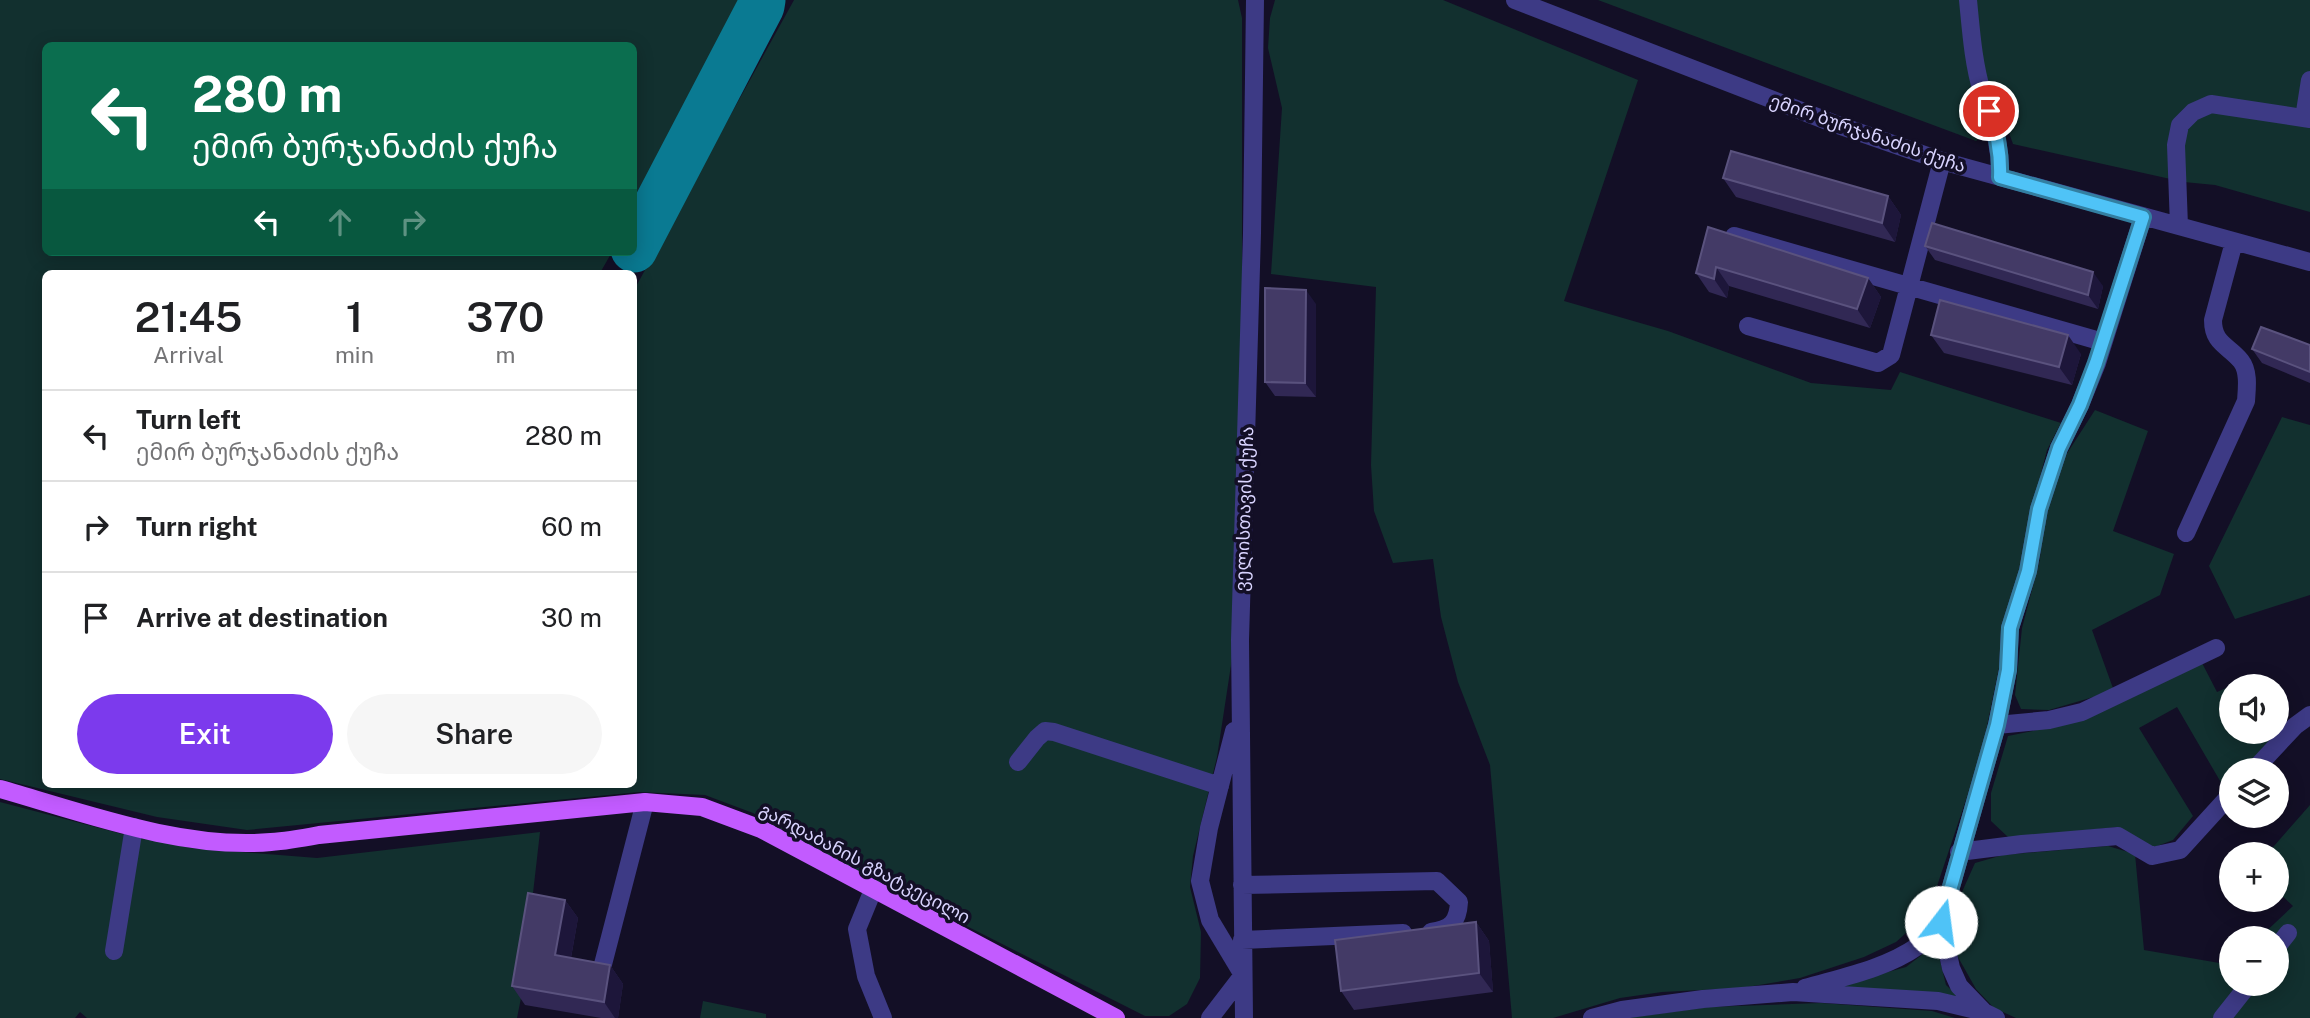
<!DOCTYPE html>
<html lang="en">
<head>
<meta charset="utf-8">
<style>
  :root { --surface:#fff; --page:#f6f6f6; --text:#202124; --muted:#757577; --line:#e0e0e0; --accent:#7c3aed }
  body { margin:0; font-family:"Public Sans","Noto Sans Georgian",sans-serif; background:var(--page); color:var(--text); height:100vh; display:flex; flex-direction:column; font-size:26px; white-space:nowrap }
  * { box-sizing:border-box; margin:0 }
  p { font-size:23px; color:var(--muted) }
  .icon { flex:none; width:38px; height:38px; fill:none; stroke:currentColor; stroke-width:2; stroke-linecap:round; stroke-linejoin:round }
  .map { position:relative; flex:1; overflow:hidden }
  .side { position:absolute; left:42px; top:270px; width:595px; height:518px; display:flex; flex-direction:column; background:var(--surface); border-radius:10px; box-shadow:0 4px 18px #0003 }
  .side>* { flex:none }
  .hud { position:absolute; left:42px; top:42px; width:595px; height:214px; border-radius:10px; box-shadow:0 4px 18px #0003; background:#0b6e4f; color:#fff; overflow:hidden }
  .fabs { position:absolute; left:2219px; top:674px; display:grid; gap:14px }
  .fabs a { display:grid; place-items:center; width:70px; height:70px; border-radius:50%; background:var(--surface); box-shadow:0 4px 18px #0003; font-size:35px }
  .pin { position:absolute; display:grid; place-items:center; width:60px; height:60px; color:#fff; margin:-30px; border:4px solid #fff; border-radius:50%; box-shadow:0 2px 7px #0007 }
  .me { position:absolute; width:77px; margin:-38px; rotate:15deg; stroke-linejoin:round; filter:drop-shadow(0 0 5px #0008) }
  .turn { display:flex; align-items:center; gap:24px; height:147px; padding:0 35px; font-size:32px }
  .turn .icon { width:91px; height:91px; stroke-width:2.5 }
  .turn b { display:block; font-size:49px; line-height:60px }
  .lanes { display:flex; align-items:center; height:66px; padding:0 35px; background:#0003; justify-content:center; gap:35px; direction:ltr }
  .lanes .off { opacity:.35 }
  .eta { display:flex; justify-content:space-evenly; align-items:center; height:119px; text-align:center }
  .eta b { font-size:42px; font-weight:600; line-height:49px }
  .primary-button { display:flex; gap:14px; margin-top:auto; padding:14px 35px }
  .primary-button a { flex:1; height:80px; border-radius:42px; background:var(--accent); color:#fff; font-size:28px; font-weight:600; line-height:80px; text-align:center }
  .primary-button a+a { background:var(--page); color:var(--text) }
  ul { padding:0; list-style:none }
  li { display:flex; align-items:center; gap:21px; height:91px; padding:0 35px; border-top:2px solid var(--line) }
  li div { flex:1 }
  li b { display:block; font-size:26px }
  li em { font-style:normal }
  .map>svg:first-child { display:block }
  .green { fill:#12302f }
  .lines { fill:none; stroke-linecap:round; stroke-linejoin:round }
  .taxiway { stroke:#0a7a92; stroke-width:47 }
  .minor { stroke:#3d3a85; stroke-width:18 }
  .major { stroke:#c25bff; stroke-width:18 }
  .wall { fill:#312854 }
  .shaded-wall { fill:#1d163a }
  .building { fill:#433a66; stroke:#5a527e; stroke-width:2 }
  .route-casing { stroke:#337fa1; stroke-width:18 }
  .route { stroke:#4fc3f7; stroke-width:12 }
  .labels { text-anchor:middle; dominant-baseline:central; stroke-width:7; stroke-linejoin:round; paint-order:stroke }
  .street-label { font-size:18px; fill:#d9d4ff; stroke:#130f26 }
</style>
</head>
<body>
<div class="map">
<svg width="2310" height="1018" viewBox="0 0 2310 1018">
  <rect width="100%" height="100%" fill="#130f26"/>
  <path class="green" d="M 0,0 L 744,0 L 744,11 L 634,213 L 634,46 L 46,46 L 46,252 L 612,252 L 600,273 L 46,273 L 46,784 L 634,784 L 634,290 L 794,0 L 1238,0 L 1242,18 L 1242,356 L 1233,652 L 1217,757 L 1193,856 L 1190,887 L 1201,932 L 1200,978 L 1187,1004 L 1169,1016 L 1145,1016 L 814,849 L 753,813 L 705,795 L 639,792 L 247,830 L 157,817 L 0,779 Z
    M 1275,0 L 1443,0 L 1638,80 L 1564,301 L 1668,331 L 1811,383 L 1891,390 L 1900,372 L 2061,423 L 2047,450 L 2031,513 L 1981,755 L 1934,895 L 1917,923 L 1896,942 L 1864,957 L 1800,978 L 1741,988 L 1662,992 L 1620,998 L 1553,1018 L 1512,1018 L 1490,765 L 1458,682 L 1441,617 L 1433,559 L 1393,563 L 1374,511 L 1371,465 L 1376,287 L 1271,274 L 1282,108 L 1268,48 L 1270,18 Z
    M 1598,0 L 1961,0 L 1988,132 L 1976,141 Z
    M 1977,0 L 2310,0 L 2310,212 L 2215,185 L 2184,182 L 2013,144 L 2003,116 L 1987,92 L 1977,30 Z
    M 2095,410 L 2148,431 L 2113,531 L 2174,554 L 2160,595 L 2092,630 L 2114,691 L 2049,710 L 2021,709 L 2015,695 L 2022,628 L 2040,559 L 2042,521 L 2066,455 Z
    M 2282,417 L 2310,425 L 2310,595 L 2235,619 L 2209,566 Z
    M 2202,663 L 2217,692 L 2233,685 L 2233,686 L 2231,686 L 2231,732 L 2262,732 L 2269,743 L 2240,770 L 2231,770 L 2231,778 L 2223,786 L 2177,707 L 2139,728 L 2193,816 L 2173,840 L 2152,848 L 2117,827 L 2009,838 L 1991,821 L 1991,793 L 2008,736 L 2081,721 Z
    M 0,802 L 126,835 L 191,848 L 317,858 L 540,832 L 521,998 L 517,1018 L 87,1018 L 80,1012 L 75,1018 L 0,1018 Z
    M 2310,805 L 2310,1018 L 2016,1018 L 1994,1008 L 1976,989 L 1954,950 L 1948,923 L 1975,863 L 2003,855 L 2108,846 L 2135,854 L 2144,950 L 2231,965 L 2231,984 L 2277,984 L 2277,938 L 2259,938 L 2293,906 L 2277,891 L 2277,854 L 2267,854 Z
    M 1936,944 L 1946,985 L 1961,999 L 1823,990 L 1906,967 Z
    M 703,1001 L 766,1014 L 766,1018 L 700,1018 Z
    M 1821,1003 L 1932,1011 L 1955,1018 L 1627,1018 L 1708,1007 Z"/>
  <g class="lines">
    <path class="taxiway" d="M 634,249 L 761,6 L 762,0"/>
    <path class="minor" d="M 1515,0 L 1835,124 L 1942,161 L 2310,262
      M 1968,0 C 1971,30 1973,62 1982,92 C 1992,123 2001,143 2000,177
      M 2304,118 L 2310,80
      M 2179,226 L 2176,145 L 2180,125 L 2193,112 L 2211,104 L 2310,119
      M 1734,236 L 2103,342
      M 1748,326 L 1878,363 L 1891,355 L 1942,161
      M 2186,533 L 2246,401 C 2247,388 2249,371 2241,361 C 2228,345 2213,344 2213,320 L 2234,242
      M 1997,725 L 2049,720 L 2082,712 L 2216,648
      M 1018,762 L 1037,738 L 1045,731 L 1054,732 L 1220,786
      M 2254,770 L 2295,726 L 2310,715
      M 1959,852 L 2022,844 L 2118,836 L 2152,856 L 2180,850 L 2231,794
      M 1242,885 L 1437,881 L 1459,902 C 1458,922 1451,929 1431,932
      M 873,890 L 857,929 L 866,976 L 883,1018
      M 1242,940 L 1403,933
      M 2277,947 L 2288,933
      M 114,951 L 134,827
      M 601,972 L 645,802
      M 1805,988 C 1843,977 1885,969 1918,946 C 1926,939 1934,930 1941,922
      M 1984,1012 L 1959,986 L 1951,968 L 1941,922 L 1997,725 L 2008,670 L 2010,628 L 2028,571 L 2039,509 L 2059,448 L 2080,405 L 2097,363 L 2143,217
      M 1210,1018 L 1243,975 L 1210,920 L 1200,881 L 1209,828 L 1234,731
      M 1244,1018 L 1240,640 L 1252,233 L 1255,0
      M 1592,1018 L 1622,1010 L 1703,999 L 1793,992 L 1938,1001 L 1984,1012 L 1996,1018
      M 2222,1018 L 2249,984"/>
    <path class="major" d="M 0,789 C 84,813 183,850 271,842 C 287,841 303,838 319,835 L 645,802 L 702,807 L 761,829 L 1116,1018"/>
  </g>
  <path class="wall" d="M 1723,178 L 1888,196 L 1901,215 L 1895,242 L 1736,197 Z
    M 1708,227 L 1868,278 L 1881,297 L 1870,328 L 1729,286 L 1727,298 L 1709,292 L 1696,273 Z
    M 1925,246 L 2103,286 L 2098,309 L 1935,260 Z
    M 1316,304 L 1316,397 L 1275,396 L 1265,382 Z
    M 1931,335 L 2081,354 L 2072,385 L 1944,353 Z
    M 2310,345 L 2310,383 L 2262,363 L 2252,349 Z
    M 565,900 L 578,918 L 571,958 L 610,965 L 623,984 L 618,1018 L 601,1018 L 525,1005 L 512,986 Z
    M 1476,922 L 1489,941 L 1493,992 L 1354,1010 L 1341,991 Z"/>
  <path class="shaded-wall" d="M 1888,196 L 1901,215 L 1895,242 L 1882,223 Z
    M 1716,267 L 1729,286 L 1727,298 L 1714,279 Z
    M 2093,272 L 2103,286 L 2098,309 L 2088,295 Z
    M 1868,278 L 1881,297 L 1870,328 L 1857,309 Z
    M 1306,290 L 1316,304 L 1316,397 L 1305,383 Z
    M 2068,335 L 2081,354 L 2072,385 L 2059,367 Z
    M 565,900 L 578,918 L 568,974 L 555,955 Z
    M 1476,922 L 1489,941 L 1493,992 L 1479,973 Z
    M 610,965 L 623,984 L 618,1018 L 615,1018 L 604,1002 Z"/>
  <path class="building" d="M 1731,151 L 1888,196 L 1882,223 L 1723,178 Z
    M 1932,223 L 2093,272 L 2088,295 L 1925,246 Z
    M 1708,227 L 1868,278 L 1857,309 L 1716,267 L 1714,279 L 1696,273 Z
    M 1265,288 L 1306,290 L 1305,383 L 1265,382 Z
    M 1940,300 L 2068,335 L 2059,367 L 1931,335 Z
    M 2261,327 L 2310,345 L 2310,372 L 2252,349 Z
    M 528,893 L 565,900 L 555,955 L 610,965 L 604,1002 L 512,986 Z
    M 1476,922 L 1479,973 L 1341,991 L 1335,940 Z"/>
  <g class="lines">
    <defs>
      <path id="route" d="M 1941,922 L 1997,725 L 2008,670 L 2010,628 L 2028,571 L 2039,509 L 2059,448 L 2080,405 L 2096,363 L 2143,217 L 2000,177 C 2001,153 1997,133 1989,111"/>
    </defs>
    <use href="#route" class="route-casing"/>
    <use href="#route" class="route"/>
  </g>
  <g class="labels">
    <g class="street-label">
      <text transform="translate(1868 133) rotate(19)">ემირ ბურჯანაძის ქუჩა</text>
      <text transform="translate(1244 509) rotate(-88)">ველისთავის ქუჩა</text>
      <text transform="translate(865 863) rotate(28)">გარდაბანის გზატკეცილი</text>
    </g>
  </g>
</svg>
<div class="fabs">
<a><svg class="icon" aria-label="sound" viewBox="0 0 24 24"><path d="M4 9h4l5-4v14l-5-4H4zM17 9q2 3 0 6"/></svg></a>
<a><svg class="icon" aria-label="layers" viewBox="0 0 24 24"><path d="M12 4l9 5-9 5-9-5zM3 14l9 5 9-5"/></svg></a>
<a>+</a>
<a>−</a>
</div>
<div class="pin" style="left:1989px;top:111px;background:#d93025"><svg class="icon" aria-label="arrive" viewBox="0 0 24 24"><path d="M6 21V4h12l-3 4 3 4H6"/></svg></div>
<svg class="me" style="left:1941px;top:922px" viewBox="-20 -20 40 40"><circle r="19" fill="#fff"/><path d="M0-13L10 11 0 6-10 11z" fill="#4fc3f7"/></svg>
<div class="hud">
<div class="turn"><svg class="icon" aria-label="left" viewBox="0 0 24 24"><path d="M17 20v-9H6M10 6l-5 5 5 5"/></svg><div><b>280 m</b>ემირ ბურჯანაძის ქუჩა</div></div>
<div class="lanes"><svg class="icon" aria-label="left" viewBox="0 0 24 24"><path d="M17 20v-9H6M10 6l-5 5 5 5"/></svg><svg class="icon off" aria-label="ahead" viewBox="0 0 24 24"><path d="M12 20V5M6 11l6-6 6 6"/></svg><svg class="icon off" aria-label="right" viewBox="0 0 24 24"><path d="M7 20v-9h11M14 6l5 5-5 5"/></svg></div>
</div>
<section class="side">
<div class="eta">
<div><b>21:45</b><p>Arrival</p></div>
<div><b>1</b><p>min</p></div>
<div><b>370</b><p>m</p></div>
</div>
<ul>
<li><svg class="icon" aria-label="left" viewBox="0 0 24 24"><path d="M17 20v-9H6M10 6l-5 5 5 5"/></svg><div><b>Turn left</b><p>ემირ ბურჯანაძის ქუჩა</p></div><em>280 m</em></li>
<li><svg class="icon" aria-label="right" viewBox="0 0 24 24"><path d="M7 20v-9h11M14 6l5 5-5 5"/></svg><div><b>Turn right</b></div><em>60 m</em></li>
<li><svg class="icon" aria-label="arrive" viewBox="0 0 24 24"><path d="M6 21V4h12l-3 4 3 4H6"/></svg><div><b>Arrive at destination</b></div><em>30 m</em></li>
</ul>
<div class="primary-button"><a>Exit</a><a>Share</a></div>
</section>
</div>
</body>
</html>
